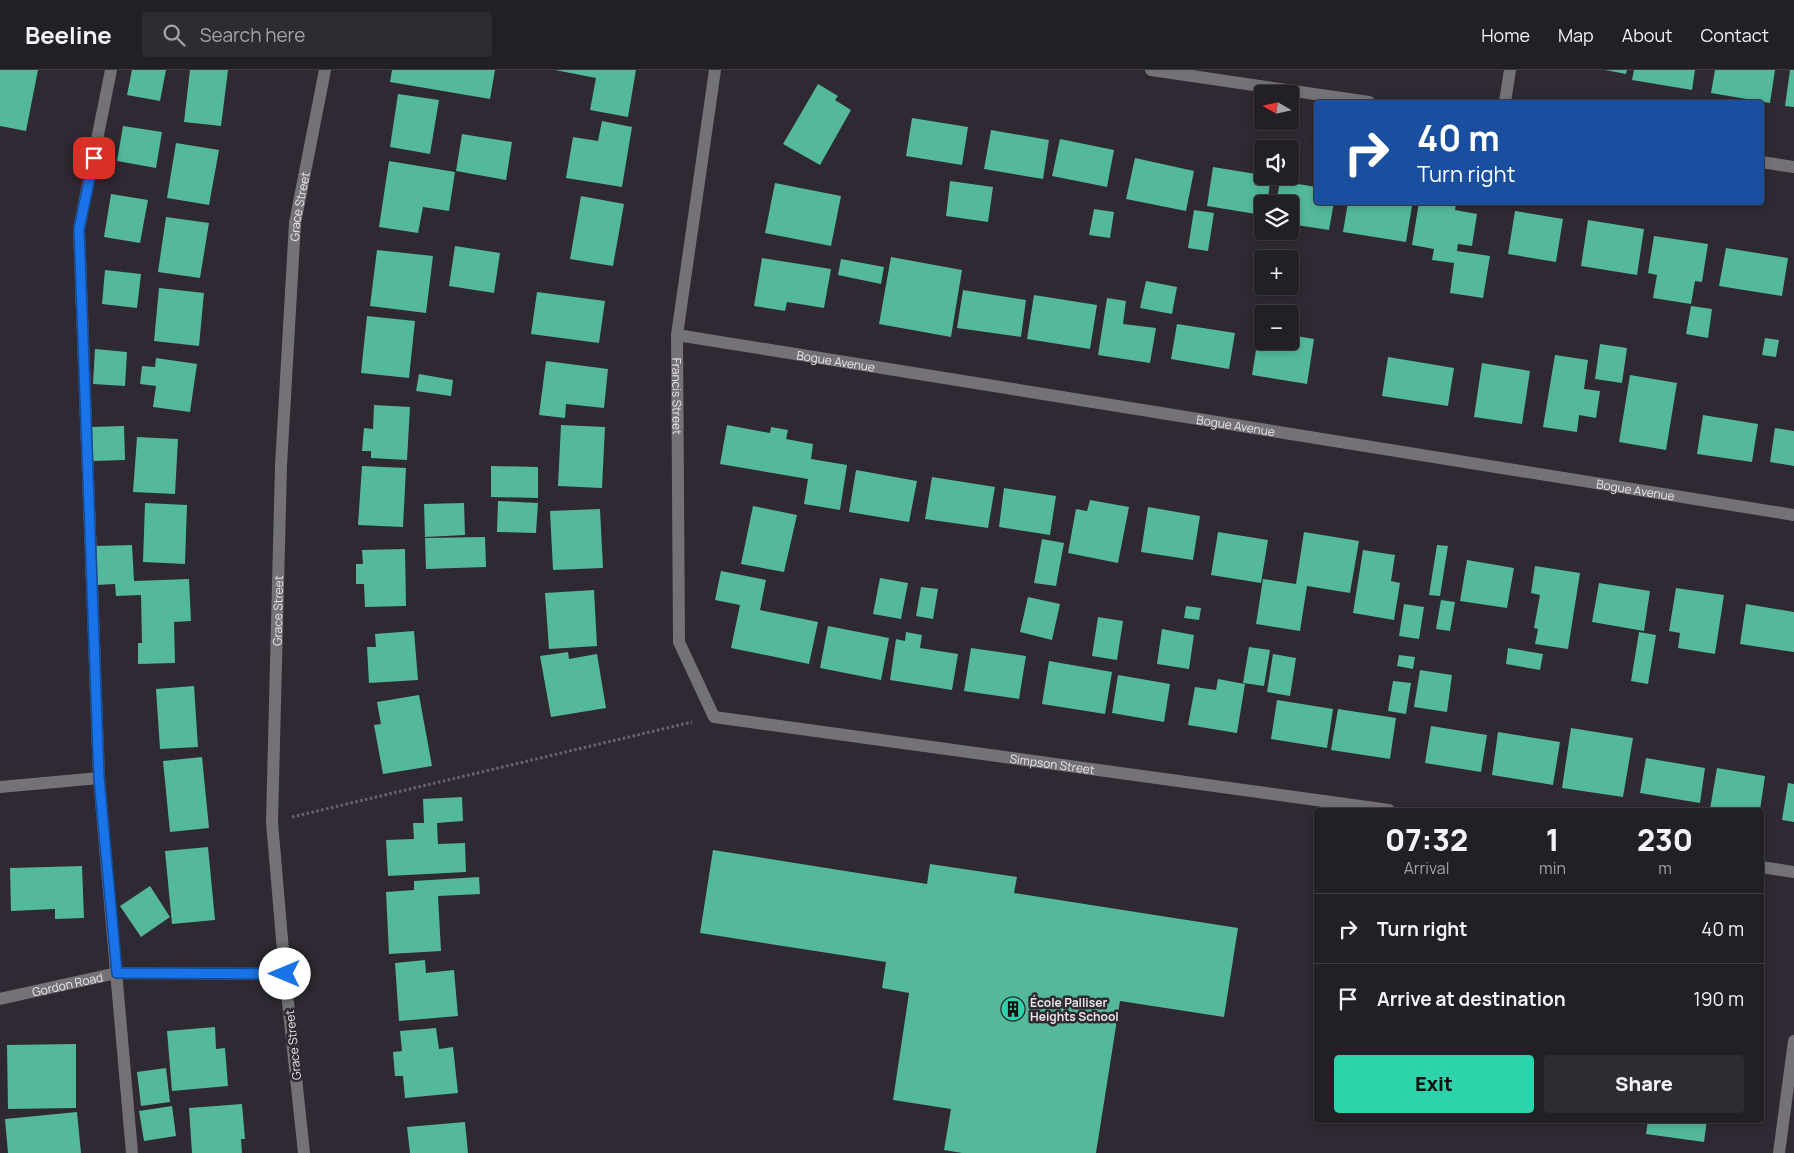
<!DOCTYPE html>
<html lang="en">
<head>
<meta charset="utf-8">
<style>
  :root { --surface:#221f26; --page:#2e2c32; --text:#f1f3f6; --muted:#a2a2a7; --line:#3f3d43; --accent:#2dd4ab }
  body { margin:0; font-family:Manrope,sans-serif; background:var(--page); color:var(--text); height:100vh; display:flex; flex-direction:column; font-size:19px; white-space:nowrap }
  * { box-sizing:border-box; margin:0 }
  p { font-size:16px; color:var(--muted) }
  .icon { flex:none; width:28px; height:28px; fill:none; stroke:currentColor; stroke-width:2; stroke-linecap:round; stroke-linejoin:round }
  .map { position:relative; flex:1; overflow:hidden }
  .details { position:absolute; left:1314px; top:738px; width:450px; height:315px; display:flex; flex-direction:column; background:var(--surface); border-radius:5px; box-shadow:0 2px 8px #0003,0 0 0 1px var(--line) }
  .details>* { flex:none }
  .top-card { position:absolute; left:1314px; top:30px; width:450px; height:105px; border-radius:5px; box-shadow:0 2px 8px #0003,0 0 0 1px var(--line); background:#1a4fa0; color:#fff; overflow:hidden }
  .needle { width:32px; rotate:279deg }
  .buttons { position:absolute; left:1254px; top:15px; display:grid; gap:10px }
  .buttons a { display:grid; place-items:center; width:45px; height:45px; border-radius:5px; background:var(--surface); box-shadow:0 2px 8px #0003,0 0 0 1px var(--line); font-size:25px }
  .pin { position:absolute; display:grid; place-items:center; width:42px; height:42px; color:#fff; margin:-21px; border-radius:10px; box-shadow:0 2px 8px #0006 }
  .me { position:absolute; width:55px; margin:-28px; rotate:270deg; stroke-linejoin:round; filter:drop-shadow(0 0 4px #0008) }
  .turn { display:flex; align-items:center; gap:18px; height:105px; padding:0 20px; font-size:22px }
  .turn .icon { width:65px; height:65px; stroke-width:2.5 }
  .turn b { display:block; font-size:35px; line-height:42px }
  .eta { display:flex; justify-content:space-evenly; align-items:center; height:85px; text-align:center }
  .eta b { font-size:30px; font-weight:800; line-height:35px }
  .button { display:flex; gap:10px; margin-top:auto; padding:10px 20px }
  .button a { flex:1; height:58px; border-radius:5px; background:var(--accent); color:#111; font-size:20px; font-weight:800; line-height:58px; text-align:center }
  .button a+a { background:var(--page); color:var(--text) }
  ul { padding:0; list-style:none }
  li { display:flex; align-items:center; gap:15px; height:70px; padding:0 20px; border-top:1px solid var(--line) }
  li div { flex:1 }
  li b { display:block; font-size:19px }
  li em { font-style:normal }
  header { display:flex; align-items:center; gap:30px; box-sizing:border-box; height:70px; padding:0 25px; background:var(--surface); border-bottom:1px solid var(--line) }
  header strong { font-size:24px }
  nav { display:flex; gap:28px; margin-inline-start:auto; font-size:18px }
  .search { width:350px; height:45px; background:var(--page); display:flex; align-items:center; gap:12px; box-sizing:border-box; padding:0 18px; border-radius:5px; color:var(--muted); font-size:19px }
  .map>svg:first-child { display:block }
  .building { fill:#53b99a }
  .lines { fill:none; stroke-linecap:round; stroke-linejoin:round }
  .path { stroke:#6a656d; stroke-width:3; stroke-dasharray:2.5 2.5; stroke-linecap:butt }
  .minor { stroke:#757277; stroke-width:12 }
  .route-casing { stroke:#114b97; stroke-width:12 }
  .route { stroke:#1a73e8; stroke-width:9 }
  .labels { text-anchor:middle; dominant-baseline:central; stroke-width:5; stroke-linejoin:round; paint-order:stroke }
  .street-label { font-size:12px; fill:#e8e5eb; stroke:#2e2932 }
  .poi-label { font-size:12px; font-weight:bold; fill:#e8e5eb; stroke:#2e2932; text-anchor:start }
</style>
</head>
<body>
<header>
<strong>Beeline</strong>
<div class="search"><svg class="icon" aria-label="search" viewBox="0 0 24 24"><circle cx="10" cy="10" r="6"/><path d="M15 15l6 6"/></svg>Search here</div>
<nav><a>Home</a><a>Map</a><a>About</a><a>Contact</a></nav>
</header>
<div class="map">
<svg width="1794" height="1083" viewBox="0 0 1794 1083">
  <rect width="100%" height="100%" fill="#2e2932"/>
  <path class="building" d="M 0,0 L 38,0 L 26,61 L 0,56 Z
    M 132,0 L 166,0 L 160,31 L 127,25 Z
    M 190,0 L 228,0 L 221,56 L 184,52 Z
    M 392,0 L 495,0 L 490,29 L 390,12 Z
    M 555,0 L 636,0 L 628,47 L 590,40 L 596,8 Z
    M 1605,0 L 1627,0 L 1626,4 Z
    M 1634,0 L 1695,0 L 1692,20 L 1632,10 Z
    M 1715,0 L 1775,0 L 1770,33 L 1711,23 Z
    M 1790,0 L 1794,0 L 1794,37 L 1785,36 Z
    M 818,14 L 838,26 L 835,30 L 851,40 L 820,95 L 783,74 Z
    M 398,24 L 439,30 L 430,84 L 390,77 Z
    M 912,48 L 968,57 L 962,95 L 906,86 Z
    M 602,51 L 632,57 L 622,117 L 566,108 L 573,67 L 598,71 Z
    M 123,56 L 162,62 L 156,98 L 117,91 Z
    M 991,60 L 1049,70 L 1043,109 L 984,99 Z
    M 462,64 L 512,72 L 506,110 L 456,101 Z
    M 1060,69 L 1114,80 L 1107,117 L 1052,106 Z
    M 176,73 L 219,80 L 209,135 L 167,128 Z
    M 1135,88 L 1194,101 L 1186,141 L 1126,129 Z
    M 389,91 L 455,102 L 449,141 L 423,137 L 418,163 L 379,157 Z
    M 1213,97 L 1262,105 L 1262,106 L 1271,106 L 1267,134 L 1262,134 L 1262,145 L 1207,136 Z
    M 950,111 L 993,117 L 988,152 L 946,146 Z
    M 1280,111 L 1316,117 L 1316,132 L 1334,132 L 1329,160 L 1290,154 L 1290,134 L 1276,134 Z
    M 775,113 L 841,126 L 831,176 L 765,163 Z
    M 111,124 L 148,130 L 140,173 L 104,167 Z
    M 581,126 L 624,134 L 613,196 L 570,189 Z
    M 1348,132 L 1388,132 L 1412,136 L 1406,172 L 1343,162 Z
    M 1419,132 L 1444,132 L 1456,134 L 1455,140 L 1477,144 L 1472,176 L 1458,174 L 1457,181 L 1490,186 L 1483,228 L 1450,223 L 1454,193 L 1432,190 L 1434,179 L 1412,175 Z
    M 1094,139 L 1114,142 L 1110,168 L 1089,165 Z
    M 1194,140 L 1214,143 L 1208,181 L 1188,178 Z
    M 1515,141 L 1563,149 L 1556,192 L 1508,184 Z
    M 166,147 L 209,153 L 200,208 L 158,202 Z
    M 1588,150 L 1644,159 L 1637,205 L 1581,196 Z
    M 1654,166 L 1708,174 L 1702,212 L 1695,211 L 1691,234 L 1653,228 L 1657,205 L 1648,203 Z
    M 455,176 L 500,183 L 494,223 L 449,216 Z
    M 1726,178 L 1788,188 L 1782,226 L 1719,216 Z
    M 377,180 L 433,186 L 426,243 L 370,236 Z
    M 891,187 L 962,200 L 951,267 L 879,254 Z
    M 762,188 L 831,199 L 824,238 L 787,232 L 785,241 L 754,236 Z
    M 841,189 L 884,197 L 881,214 L 838,205 Z
    M 105,200 L 141,204 L 137,238 L 102,234 Z
    M 1146,211 L 1177,217 L 1172,244 L 1140,238 Z
    M 159,218 L 204,223 L 199,276 L 154,271 Z
    M 963,220 L 1026,230 L 1021,267 L 957,258 Z
    M 537,222 L 605,231 L 599,273 L 531,264 Z
    M 1034,225 L 1097,235 L 1090,279 L 1027,269 Z
    M 1107,228 L 1126,231 L 1123,254 L 1156,258 L 1150,293 L 1098,285 Z
    M 1691,236 L 1712,239 L 1708,268 L 1686,264 Z
    M 367,246 L 415,251 L 409,308 L 361,303 Z
    M 1177,254 L 1235,263 L 1229,299 L 1171,289 Z
    M 1259,261 L 1262,261 L 1262,271 L 1290,271 L 1290,265 L 1314,269 L 1307,314 L 1252,305 Z
    M 1765,268 L 1779,270 L 1776,287 L 1762,285 Z
    M 1600,274 L 1627,278 L 1622,313 L 1595,309 Z
    M 95,279 L 127,282 L 125,316 L 93,314 Z
    M 1555,285 L 1588,290 L 1584,319 L 1600,321 L 1596,348 L 1579,345 L 1577,362 L 1543,357 Z
    M 1388,287 L 1454,298 L 1448,336 L 1382,326 Z
    M 156,288 L 197,294 L 190,342 L 153,337 L 156,316 L 140,314 L 142,296 L 155,297 Z
    M 546,291 L 608,299 L 604,338 L 566,334 L 565,348 L 539,345 Z
    M 1482,293 L 1530,301 L 1522,354 L 1474,347 Z
    M 419,304 L 453,310 L 451,326 L 416,321 Z
    M 1630,305 L 1677,313 L 1666,380 L 1619,372 Z
    M 374,335 L 410,337 L 407,390 L 371,388 L 371,381 L 362,381 L 364,358 L 373,359 Z
    M 1703,345 L 1758,354 L 1752,392 L 1697,384 Z
    M 561,355 L 605,357 L 602,418 L 558,416 Z
    M 727,355 L 770,363 L 771,357 L 788,360 L 786,369 L 813,374 L 811,389 L 847,395 L 840,440 L 804,434 L 808,409 L 720,394 Z
    M 124,356 L 125,390 L 93,391 L 91,357 Z
    M 1775,358 L 1794,361 L 1794,396 L 1770,392 Z
    M 137,367 L 178,369 L 175,424 L 133,422 Z
    M 362,396 L 406,398 L 403,457 L 358,455 Z
    M 491,396 L 538,397 L 538,428 L 491,427 Z
    M 856,400 L 917,411 L 909,452 L 849,442 Z
    M 932,407 L 995,417 L 988,458 L 925,449 Z
    M 1004,418 L 1056,426 L 1050,465 L 999,457 Z
    M 1090,430 L 1129,437 L 1118,493 L 1068,483 L 1076,439 L 1087,441 Z
    M 498,431 L 538,433 L 536,463 L 497,462 Z
    M 145,433 L 187,435 L 185,494 L 143,492 Z
    M 464,433 L 465,465 L 425,467 L 424,434 Z
    M 753,436 L 797,445 L 784,502 L 741,494 Z
    M 1148,437 L 1200,446 L 1193,490 L 1141,482 Z
    M 600,439 L 603,498 L 553,500 L 550,441 Z
    M 1218,462 L 1268,470 L 1261,513 L 1211,505 Z
    M 1304,462 L 1359,471 L 1350,523 L 1307,516 L 1300,561 L 1256,554 L 1263,509 L 1296,514 Z
    M 485,467 L 486,497 L 426,499 L 425,468 Z
    M 1042,469 L 1064,473 L 1056,516 L 1034,513 Z
    M 132,475 L 134,511 L 189,509 L 191,551 L 174,552 L 175,593 L 138,594 L 138,573 L 142,573 L 141,525 L 116,526 L 115,514 L 96,515 L 95,476 Z
    M 1437,475 L 1448,476 L 1440,526 L 1429,525 Z
    M 405,479 L 406,536 L 365,537 L 364,514 L 356,514 L 356,494 L 363,494 L 362,480 Z
    M 1363,480 L 1395,485 L 1391,511 L 1400,513 L 1394,550 L 1353,543 Z
    M 1467,490 L 1514,498 L 1507,538 L 1460,531 Z
    M 1535,496 L 1580,503 L 1568,579 L 1535,574 L 1538,559 L 1534,558 L 1540,525 L 1531,523 Z
    M 721,501 L 766,510 L 760,540 L 818,552 L 809,594 L 731,578 L 740,535 L 715,530 Z
    M 880,508 L 908,513 L 901,549 L 873,544 Z
    M 1599,513 L 1650,521 L 1644,561 L 1592,552 Z
    M 921,517 L 938,519 L 933,549 L 916,546 Z
    M 1676,518 L 1724,525 L 1715,584 L 1678,578 L 1680,563 L 1669,561 Z
    M 594,520 L 597,576 L 549,579 L 545,523 Z
    M 1028,527 L 1060,534 L 1052,570 L 1020,562 Z
    M 1441,530 L 1455,532 L 1450,561 L 1436,559 Z
    M 1404,534 L 1424,537 L 1419,569 L 1399,566 Z
    M 1746,534 L 1794,542 L 1794,582 L 1740,574 Z
    M 1186,536 L 1201,538 L 1199,550 L 1184,548 Z
    M 1098,547 L 1123,551 L 1117,590 L 1092,586 Z
    M 828,556 L 889,568 L 881,610 L 820,598 Z
    M 1162,559 L 1194,565 L 1189,599 L 1157,594 Z
    M 414,561 L 418,610 L 369,613 L 367,577 L 376,577 L 375,564 Z
    M 906,562 L 922,565 L 920,578 L 958,584 L 952,620 L 890,610 L 896,569 L 905,571 Z
    M 1639,562 L 1656,565 L 1648,614 L 1631,611 Z
    M 1249,577 L 1270,580 L 1264,616 L 1243,613 Z
    M 971,578 L 1026,586 L 1019,629 L 964,621 Z
    M 1508,578 L 1543,584 L 1540,600 L 1506,594 Z
    M 568,582 L 569,589 L 597,584 L 606,638 L 551,647 L 540,586 Z
    M 1273,584 L 1296,588 L 1290,626 L 1267,622 Z
    M 1399,585 L 1415,587 L 1413,599 L 1397,596 Z
    M 1049,591 L 1112,602 L 1105,644 L 1042,634 Z
    M 1420,600 L 1452,605 L 1447,642 L 1414,637 Z
    M 1118,605 L 1170,614 L 1164,652 L 1112,643 Z
    M 1218,609 L 1245,614 L 1237,663 L 1188,655 L 1195,617 L 1216,620 Z
    M 1393,611 L 1411,613 L 1406,644 L 1388,641 Z
    M 194,616 L 198,677 L 160,679 L 156,619 Z
    M 419,625 L 432,696 L 383,704 L 374,655 L 381,654 L 377,632 Z
    M 1277,630 L 1333,639 L 1327,678 L 1271,669 Z
    M 1338,639 L 1396,648 L 1390,689 L 1331,680 Z
    M 1431,656 L 1487,665 L 1481,702 L 1425,693 Z
    M 1571,658 L 1633,668 L 1623,727 L 1562,718 Z
    M 1498,662 L 1560,672 L 1553,715 L 1492,705 Z
    M 202,687 L 209,758 L 170,762 L 163,691 Z
    M 1646,688 L 1705,698 L 1700,733 L 1640,723 Z
    M 1717,698 L 1765,706 L 1760,740 L 1710,739 Z
    M 1788,713 L 1794,714 L 1794,752 L 1782,750 Z
    M 462,727 L 463,751 L 437,753 L 438,774 L 465,773 L 466,802 L 388,806 L 386,770 L 414,769 L 413,753 L 424,753 L 423,729 Z
    M 208,777 L 215,850 L 172,854 L 165,781 Z
    M 713,780 L 927,814 L 930,794 L 1017,807 L 1014,823 L 1238,858 L 1224,947 L 1120,931 L 1096,1083 L 962,1083 L 944,1080 L 951,1039 L 893,1030 L 909,923 L 882,918 L 886,892 L 700,863 Z
    M 82,796 L 84,848 L 55,849 L 55,839 L 11,841 L 10,798 Z
    M 479,807 L 480,824 L 438,826 L 441,881 L 389,884 L 386,822 L 414,820 L 414,811 Z
    M 150,816 L 170,847 L 141,867 L 120,836 Z
    M 425,890 L 426,903 L 454,900 L 458,946 L 399,951 L 395,893 Z
    M 215,957 L 216,979 L 225,978 L 228,1016 L 172,1021 L 167,961 Z
    M 436,958 L 439,979 L 453,977 L 458,1023 L 405,1028 L 403,1006 L 395,1006 L 393,982 L 402,981 L 400,961 Z
    M 76,974 L 76,1038 L 8,1039 L 7,975 Z
    M 166,998 L 170,1032 L 141,1036 L 137,1002 Z
    M 242,1034 L 245,1069 L 241,1069 L 242,1083 L 192,1083 L 189,1038 Z
    M 172,1036 L 176,1066 L 144,1071 L 139,1041 Z
    M 77,1042 L 81,1083 L 8,1083 L 5,1049 Z
    M 1648,1050 L 1707,1050 L 1704,1072 L 1646,1064 Z
    M 465,1052 L 468,1083 L 410,1083 L 407,1057 Z"/>
  <g class="lines">
    <path class="path" d="M 292,747 L 692,652"/>
    <g class="minor">
      <path d="M 111,0 L 79,159 L 99,708 L 132,1083"/>
      <path id="s1" d="M 715,0 L 677,265 L 679,572 L 714,647 L 1389,740"/>
      <path d="M 1151,0 L 1369,32"/>
      <path d="M 1505,32 L 1510,0"/>
      <path d="M 1761,92 L 1794,97"/>
      <path id="s2" d="M 677,265 L 1794,445"/>
      <path d="M 0,717 L 99,708"/>
      <path d="M 1761,797 L 1794,802"/>
      <path id="s3" d="M 0,929 L 117,903 L 285,904"/>
      <path id="s4" d="M 304,1083 L 285,904 L 272,752 L 281,396 L 295,153 L 325,0"/>
      <path d="M 1779,1083 L 1794,971"/>
    </g>
  </g>
  <g class="lines">
    <defs>
      <path id="route" d="M 94,88 L 79,159 L 99,708 L 117,903 L 285,904"/>
    </defs>
    <use href="#route" class="route-casing"/>
    <use href="#route" class="route"/>
  </g>
  <defs>
    <symbol id="building-disc" viewBox="-11 -11 22 22"><circle r="9.5" fill="#2dd4ab" stroke="#2e2932"/><path d="M-4-6H4V6H1V3H-1V6H-4ZM-2.5-4.3h1.7v1.8h-1.7ZM.8-4.3h1.7v1.8H.8ZM-2.5-1h1.7V.8h-1.7ZM.8-1h1.7V.8H.8Z" fill="#111"/></symbol>
  </defs>
  <g fill-rule="evenodd">
    <use href="#building-disc" x="999" y="925" width="28" height="28"/>
  </g>
  <g class="labels">
    <g class="street-label">
      <text stroke="none"><textPath href="#s4" startOffset="949">Grace Street</textPath></text>
      <text stroke="none"><textPath href="#s2" startOffset="161">Bogue Avenue</textPath></text>
      <text stroke="none"><textPath href="#s1" startOffset="329">Francis Street</textPath></text>
      <text stroke="none"><textPath href="#s2" startOffset="566">Bogue Avenue</textPath></text>
      <text stroke="none"><textPath href="#s2" startOffset="971">Bogue Avenue</textPath></text>
      <text stroke="none"><textPath href="#s4" startOffset="544">Grace Street</textPath></text>
      <text stroke="none"><textPath href="#s1" startOffset="999">Simpson Street</textPath></text>
      <text stroke="none"><textPath href="#s3" startOffset="69">Gordon Road</textPath></text>
      <text transform="translate(293 975) rotate(-96)">Grace Street</text>
    </g>
    <g class="poi-label">
      <text x="1030" y="932">École Palliser<tspan x="1030" dy="14">Heights School</tspan></text>
    </g>
  </g>
</svg>
<div class="buttons">
<a><svg class="needle" viewBox="-14 -14 28 28"><path d="M0-13l5 13h-10z" fill="#e53935"/><path d="M0 13l5-13h-10z" fill="#a2a2a7"/></svg></a>
<a><svg class="icon" aria-label="sound" viewBox="0 0 24 24"><path d="M4 9h4l5-4v14l-5-4H4zM17 9q2 3 0 6"/></svg></a>
<a><svg class="icon" aria-label="layers" viewBox="0 0 24 24"><path d="M12 4l9 5-9 5-9-5zM3 14l9 5 9-5"/></svg></a>
<a>+</a>
<a>−</a>
</div>
<div class="pin" style="left:94px;top:88px;background:#d93025"><svg class="icon" aria-label="arrive" viewBox="0 0 24 24"><path d="M6 21V4h12l-3 4 3 4H6"/></svg></div>
<svg class="me" style="left:285px;top:904px" viewBox="-20 -20 40 40"><circle r="19" fill="#fff"/><path d="M0-13L10 11 0 6-10 11z" fill="#1a73e8"/></svg>
<div class="top-card">
<div class="turn"><svg class="icon" aria-label="right" viewBox="0 0 24 24"><path d="M7 20v-9h11M14 6l5 5-5 5"/></svg><div><b>40 m</b>Turn right</div></div>
</div>
<section class="details">
<div class="eta">
<div><b>07:32</b><p>Arrival</p></div>
<div><b>1</b><p>min</p></div>
<div><b>230</b><p>m</p></div>
</div>
<ul>
<li><svg class="icon" aria-label="right" viewBox="0 0 24 24"><path d="M7 20v-9h11M14 6l5 5-5 5"/></svg><div><b>Turn right</b></div><em>40 m</em></li>
<li><svg class="icon" aria-label="arrive" viewBox="0 0 24 24"><path d="M6 21V4h12l-3 4 3 4H6"/></svg><div><b>Arrive at destination</b></div><em>190 m</em></li>
</ul>
<div class="button"><a>Exit</a><a>Share</a></div>
</section>
</div>
</body>
</html>
